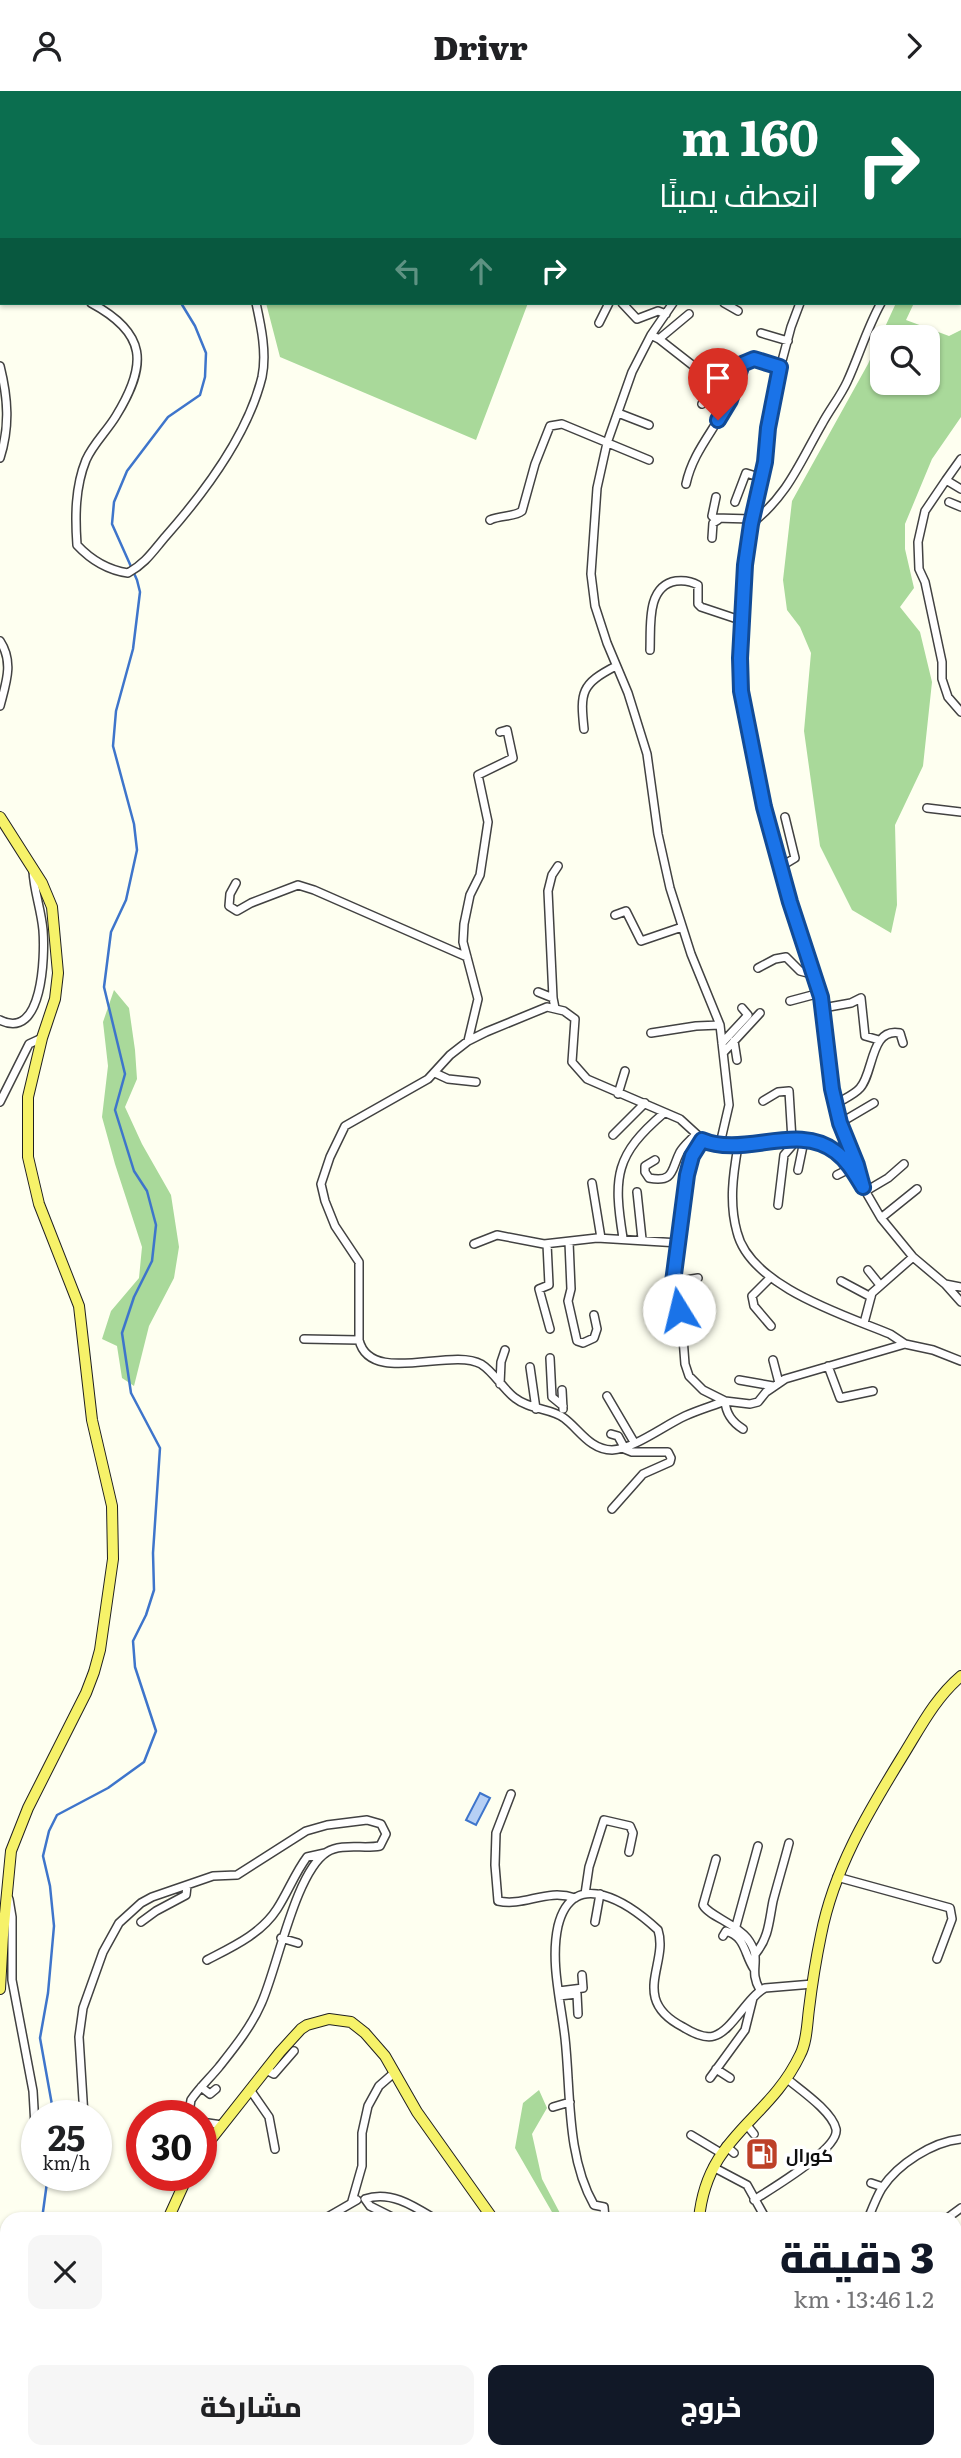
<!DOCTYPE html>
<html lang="ar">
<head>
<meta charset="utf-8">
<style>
  :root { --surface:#fff; --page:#f6f6f6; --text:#202124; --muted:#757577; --accent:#111827 }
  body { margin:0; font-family:Literata,Cairo,serif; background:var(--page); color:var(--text); direction:rtl; height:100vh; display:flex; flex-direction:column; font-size:26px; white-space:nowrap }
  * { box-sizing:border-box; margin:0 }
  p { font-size:23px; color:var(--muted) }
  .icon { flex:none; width:38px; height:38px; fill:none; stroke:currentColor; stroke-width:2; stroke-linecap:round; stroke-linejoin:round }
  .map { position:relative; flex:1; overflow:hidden; direction:ltr }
  .panel { position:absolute; left:0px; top:2121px; width:962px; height:247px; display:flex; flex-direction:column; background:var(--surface); border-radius:21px 21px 0 0; box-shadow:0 2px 5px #0004; direction:rtl }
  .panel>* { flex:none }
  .guide { position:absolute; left:0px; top:0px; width:962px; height:214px; box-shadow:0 2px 5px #0004; direction:rtl; background:#0b6e4f; color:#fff; overflow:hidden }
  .fabs { position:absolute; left:870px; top:234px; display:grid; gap:14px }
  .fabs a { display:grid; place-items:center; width:70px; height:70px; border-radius:14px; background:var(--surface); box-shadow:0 2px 5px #0004; font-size:35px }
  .speed { position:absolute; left:21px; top:2009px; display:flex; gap:14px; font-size:35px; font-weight:700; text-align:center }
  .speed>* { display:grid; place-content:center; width:91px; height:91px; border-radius:50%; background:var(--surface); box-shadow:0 2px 5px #0004; line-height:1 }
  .speed small { font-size:18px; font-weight:400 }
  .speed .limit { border:10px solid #d22; background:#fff; color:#111 }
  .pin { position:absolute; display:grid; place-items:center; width:60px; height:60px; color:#fff; margin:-72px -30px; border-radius:50% 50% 50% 0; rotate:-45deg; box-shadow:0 0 7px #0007 }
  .pin .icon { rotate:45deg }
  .me { position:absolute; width:77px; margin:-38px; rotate:351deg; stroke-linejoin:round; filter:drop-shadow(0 0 5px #0008) }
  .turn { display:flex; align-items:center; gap:24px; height:147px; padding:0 28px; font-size:32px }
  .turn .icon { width:91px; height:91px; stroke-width:2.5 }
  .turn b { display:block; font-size:49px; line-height:60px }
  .lanes { display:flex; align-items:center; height:66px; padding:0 28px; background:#0003; justify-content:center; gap:35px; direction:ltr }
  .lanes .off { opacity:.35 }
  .round { display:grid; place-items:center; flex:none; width:74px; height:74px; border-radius:14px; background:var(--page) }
  .overview { display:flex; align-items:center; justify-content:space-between; height:119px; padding:0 28px }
  h1 { font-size:42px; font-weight:800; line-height:52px; color:var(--accent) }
  .action { display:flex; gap:14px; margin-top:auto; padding:14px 28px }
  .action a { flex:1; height:80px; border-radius:14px; background:var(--accent); color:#fff; font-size:28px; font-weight:800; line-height:80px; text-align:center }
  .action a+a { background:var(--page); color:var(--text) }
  header { display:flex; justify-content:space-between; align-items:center; height:91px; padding:0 28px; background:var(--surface); font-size:32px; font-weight:800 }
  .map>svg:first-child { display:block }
  .forest { fill:#a9d99a; fill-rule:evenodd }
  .water { fill:#b6d0f5; stroke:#3e75cb; stroke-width:2 }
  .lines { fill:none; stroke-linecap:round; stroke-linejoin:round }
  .stream { stroke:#3e75cb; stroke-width:2.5 }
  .minor-casing { stroke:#424242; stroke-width:10 }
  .major-casing { stroke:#202020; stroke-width:12 }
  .minor { stroke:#fff; stroke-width:7 }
  .major { stroke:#f6f269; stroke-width:10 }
  .route-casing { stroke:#114b97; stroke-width:18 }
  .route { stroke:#1a73e8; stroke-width:12 }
  .labels { text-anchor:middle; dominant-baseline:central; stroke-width:7; stroke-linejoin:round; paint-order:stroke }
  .poi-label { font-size:18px; font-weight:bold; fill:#0f0f0f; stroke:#fff; text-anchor:start }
</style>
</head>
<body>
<header><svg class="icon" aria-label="forward" viewBox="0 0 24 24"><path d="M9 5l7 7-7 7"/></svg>Drivr<svg class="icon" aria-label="person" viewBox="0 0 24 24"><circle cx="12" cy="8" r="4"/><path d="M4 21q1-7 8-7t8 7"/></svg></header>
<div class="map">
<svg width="961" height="2367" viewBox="0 0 961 2367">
  <rect width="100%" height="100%" fill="#fefff0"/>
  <path class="forest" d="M 266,212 L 528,212 L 476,349 L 280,266 Z
    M 896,212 L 914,212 L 906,229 L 949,245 L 961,239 L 961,326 L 932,368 L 905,433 L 905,458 L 914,497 L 900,516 L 920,541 L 932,591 L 923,675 L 895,734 L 897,814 L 891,842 L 852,819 L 820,755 L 804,640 L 811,562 L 800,536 L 787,519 L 783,489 L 792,410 L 868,273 ZM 882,247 L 928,247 L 928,292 L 882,292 Z
    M 114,899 L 129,917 L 135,959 L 137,988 L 125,1016 L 142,1053 L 171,1104 L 179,1156 L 174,1187 L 149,1235 L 134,1295 L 122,1287 L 117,1255 L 102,1248 L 111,1220 L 139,1187 L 142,1156 L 115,1073 L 102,1026 L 108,975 L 103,931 Z
    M 539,1999 L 547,2017 L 532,2043 L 542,2088 L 562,2126 L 566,2128 L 556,2128 L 515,2057 L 523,2012 Z"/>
  <path class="water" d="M 480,1702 L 490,1707 L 476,1734 L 466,1729 Z"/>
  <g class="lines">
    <path class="stream" d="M 127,0 L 128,2
      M 54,2025 L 40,1947 L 48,1902 L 54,1835 L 50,1795 L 43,1765 L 49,1740 L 57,1724 L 108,1697 L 144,1671 L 156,1640 L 135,1576 L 133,1550 L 146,1524 L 154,1499 L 153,1462 L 160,1357 L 131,1302 L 122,1242 L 134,1206 L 152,1170 L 156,1134 L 147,1100 L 134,1080 L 115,1019 L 125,983 L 104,896 L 111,841 L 126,809 L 137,759 L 134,733 L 113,655 L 116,620 L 133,558 L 140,501 L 137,489 L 112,433 L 114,411 L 127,380 L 168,326 L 200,304 L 205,286 L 206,262 L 195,235 L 181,212
      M 42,2128 L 48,2084
      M 0,2208 L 7,2197"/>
    <defs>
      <path id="minor" d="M 208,0 L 208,2
        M 625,1 L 626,0
        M 702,2 L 702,0
        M 889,2 L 889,0
        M 0,184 L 2,184
        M 91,212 C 147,242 148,273 116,325 C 107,340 93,353 86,369 C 75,396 75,426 77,454 C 91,469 107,479 128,482 C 146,472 153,460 166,445 C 204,402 248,343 262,286 C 267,262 261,235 256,212
        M 622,212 L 637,228 L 658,220 L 666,223
        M 673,212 L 651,244 L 632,281 L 607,352 L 597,397 L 591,483 L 595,515 L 607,552 L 628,602 L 647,663 L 658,743 L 670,797 L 691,863 L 720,934 L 729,1014 L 720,1053
        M 724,212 L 738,220
        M 800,212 L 791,236 L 774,300 L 765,371 L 751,433 L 745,474 L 740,567 L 741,599 L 747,641 L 764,716 L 790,812 L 821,906 L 832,998 L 840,1032 L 857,1074 L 863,1096 L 881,1127 L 913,1166 L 945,1193 L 961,1211
        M 599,232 L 609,212
        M 761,242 L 788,250
        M 651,244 L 659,248 L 714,291 L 702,313
        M 659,248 L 689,223
        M 0,275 C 8,307 10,336 0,367
        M 618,322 L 649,334
        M 961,368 L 946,389 L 961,398
        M 946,389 L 925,420 L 918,451 L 919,478 L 925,491 L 942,571 L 942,588 L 948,606 L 961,621
        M 686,393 C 693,360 715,339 729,309 C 735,298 736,284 742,273 L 754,269 L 780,276
        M 716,406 L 712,425 L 714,427 L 752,428
        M 735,411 L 746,382 L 762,387
        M 949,411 L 961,416
        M 490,429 C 500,424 515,426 522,420 L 535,373 L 550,335 L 562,333 L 649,369
        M 751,433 C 788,404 799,373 822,333 C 830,318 840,306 847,291 C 859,265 867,237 881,212
        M 712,447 L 713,432 L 718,429
        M 0,550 C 14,571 6,592 0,615
        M 650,559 C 651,535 646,495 676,490 C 685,489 691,490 698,494 L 698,513 L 701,516 L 743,530
        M 584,638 C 580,601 581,593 616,575
        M 927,717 L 961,721
        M 780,776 L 795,767 L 785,726
        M 236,792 L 230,803 L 229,815 L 237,820 L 251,812 L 298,794 L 314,799 L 467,866
        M 615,824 L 626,820 L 641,850 L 682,836
        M 758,877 L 775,868 L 786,866 L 800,880 L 815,884
        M 538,901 L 553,907
        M 790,910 L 820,902
        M 555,917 L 553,907 L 548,800 L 552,784 L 558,775
        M 823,917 L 851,912 L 861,907 L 865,945 L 879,949
        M 0,929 C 43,951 45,864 43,839 C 41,818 34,800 33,780
        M 651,942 L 696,935 L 720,934
        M 468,950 L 478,908 L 463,851 L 464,833 L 470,804 L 480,784 L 488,731 L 478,684 L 513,667 L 507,639 L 500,641
        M 734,950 L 737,969
        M 722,952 L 748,924 L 742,917
        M 724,961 L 760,922
        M 435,982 L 448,988 L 476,991
        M 618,1003 L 625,980
        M 763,1010 L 778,1001 L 789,1000 L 792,1049
        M 0,1011 L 29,953 L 42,947
        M 836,1013 C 843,1008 854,1004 860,997 C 874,982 870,936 900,942 L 903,952
        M 840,1032 L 874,1012
        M 613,1044 L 645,1012
        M 703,1049 L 692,1065 L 687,1084 L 673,1191 L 682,1234 L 685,1273 L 689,1285 L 703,1299 L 725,1310 L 750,1313 L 758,1311 L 766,1301 L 785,1288 L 905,1253
        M 655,1069 L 645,1075 L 645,1081 L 649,1087 C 675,1092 671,1078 680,1061 C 684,1054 691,1049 696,1043
        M 798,1079 L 804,1050
        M 837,1084 L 851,1077
        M 860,1090 C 826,1038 792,1048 738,1055 C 733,1084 729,1112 737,1141 C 750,1195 844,1224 890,1243 L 905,1253 L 933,1259 L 961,1270
        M 592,1092 L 601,1147
        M 866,1100 L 888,1087 L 904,1073
        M 637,1101 L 642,1148
        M 778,1114 L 784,1064 L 797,1049
        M 881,1127 L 917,1098
        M 623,1147 C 613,1085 615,1064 664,1022
        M 569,1151 L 571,1198 L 568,1210 L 577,1250 L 583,1252 L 594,1247 L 597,1238 L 594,1224
        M 474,1153 L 497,1144 L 544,1153 L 597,1147 L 679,1152
        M 547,1153 L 549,1194 L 539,1198 L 550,1238
        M 868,1179 L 880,1194
        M 770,1187 L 752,1205 L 754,1215 L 771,1235
        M 841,1190 L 871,1206
        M 673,1191 L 698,1187
        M 945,1193 L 961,1196
        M 654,1219 L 677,1212
        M 864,1232 L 872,1202 L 913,1166
        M 682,1236 L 705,1233
        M 304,1248 L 359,1249
        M 550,1267 L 552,1306 L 563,1315
        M 773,1269 L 779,1292
        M 828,1275 L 840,1307 L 873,1300
        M 530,1276 L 536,1318
        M 739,1289 L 773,1295
        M 500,1293 L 501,1271 L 505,1259
        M 562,1299 L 563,1318
        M 607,1305 L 634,1351
        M 725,1310 C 712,1315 698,1319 685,1325 C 665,1334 634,1358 612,1359 C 590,1359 579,1338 564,1327 C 551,1317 530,1319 515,1307 C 503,1298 494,1281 481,1273 C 451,1256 370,1295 359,1249 L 359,1171 L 335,1135 L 325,1110 L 321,1093 L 330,1066 L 345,1035 L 428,988 L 450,964 L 468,950 L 486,941 L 547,916 L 564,920 L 575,928 L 572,971 L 587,988 L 680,1028 L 703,1049 L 710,1052 L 738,1055
        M 725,1310 C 726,1323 732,1331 743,1338
        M 611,1343 L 618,1345 L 624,1356
        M 612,1418 L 643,1383 L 670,1371 L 671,1367 L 668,1361 L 632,1361 L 622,1357
        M 511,1703 L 496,1742 L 495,1774 L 498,1810 C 525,1816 546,1797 575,1807
        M 716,1768 L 703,1814 C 709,1825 735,1832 747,1847 C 764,1869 747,1877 760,1899
        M 837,1786 L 950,1817 L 952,1828 L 937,1868
        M 585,1803 L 589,1776 L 604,1729 L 630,1735 L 633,1742 L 629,1761
        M 9,1808 L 12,1826 L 12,1889 L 33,2000 L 37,2070
        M 141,1831 L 156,1820 L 186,1804 L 187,1795
        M 595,1831 L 600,1803
        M 736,1835 L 758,1755
        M 723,1845 L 726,1840 C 746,1846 744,1863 754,1878
        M 281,1847 L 298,1852
        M 756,1862 C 769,1846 769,1830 773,1810 C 778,1791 784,1771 789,1752
        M 207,1869 C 232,1856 261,1843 277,1818 C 288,1801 295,1782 307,1766 L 325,1762
        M 559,1900 L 583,1897 L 582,1884
        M 559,1905 L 577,1903 L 578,1923
        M 716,1978 L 730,1987
        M 266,1979 L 274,1983 L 294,1960
        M 710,1987 L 745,1939 L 753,1907
        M 201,1996 L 210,2003 L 216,1998
        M 251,2000 L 269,2026 L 275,2058
        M 553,2016 L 570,2011
        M 84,2025 L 79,1946 L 83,1917 L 103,1861 L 119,1832 L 141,1812 L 152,1806 L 213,1785 L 237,1784 L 306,1740 L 327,1734 L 367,1729 L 381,1733 L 386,1743 L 380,1755 C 364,1758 341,1752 327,1761 C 295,1781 277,1879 261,1913 C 251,1936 234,1957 219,1976 C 210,1987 199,1997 191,2009 L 190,2015 L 192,2025
        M 201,2031 L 222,2034
        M 746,2033 L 754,2043
        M 691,2044 L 721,2062
        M 726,2055 L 734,2062
        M 713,2076 L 747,2094 L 766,2128
        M 871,2092 L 883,2096
        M 754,2109 C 769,2099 840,2058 836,2038 C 832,2020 799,1998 786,1987
        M 352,2110 L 362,2075 L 362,2042 L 368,2015 L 379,1995 L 395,1981
        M 324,2128 L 357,2109
        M 396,2128 L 370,2115 L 365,2108 C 390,2099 414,2115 435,2128
        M 605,2128 L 604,2116 L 594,2114 C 566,2065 571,2001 565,1947 C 561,1911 550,1871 558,1835 C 573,1774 630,1813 658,1839 C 669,1873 629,1908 683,1936 C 691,1941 704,1948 714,1945 C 732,1940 747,1906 765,1897 L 813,1893
        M 868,2128 C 872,2118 876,2107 882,2097 C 898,2073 932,2051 961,2048
        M 946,2128 L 961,2117
        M 956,2349 L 961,2359
        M 223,2361 L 224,2367
        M 272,2361 L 275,2367
        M 484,2361 L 490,2367
        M 934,2361 L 935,2367
        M 155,2367 L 158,2361
        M 283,2367 L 286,2361
        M 391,2367 L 391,2361
        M 577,2367 L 583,2361"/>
      <path id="major" d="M 0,726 L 42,792 L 52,816 L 58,882 L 55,908 L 42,947 L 28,1006 L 28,1066 L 39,1113 L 79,1215 L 92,1329 L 112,1415 L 113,1468 L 100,1559 L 94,1581 L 86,1602 L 28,1717 L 11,1760 L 3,1844 L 0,1898
        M 201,2061 L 280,1961 L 301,1938 L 307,1934 L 329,1928 L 351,1931 L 365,1942 L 385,1965 L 417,2021 L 493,2128
        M 168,2128 L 188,2084
        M 699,2128 C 707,2044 768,2031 800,1964 C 807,1951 807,1933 809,1918 C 812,1893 816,1868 821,1844 C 834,1778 867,1723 902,1666 C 920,1637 935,1607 961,1585
        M 0,2336 L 7,2333"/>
    </defs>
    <use href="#minor" class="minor-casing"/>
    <use href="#major" class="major-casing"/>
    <use href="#minor" class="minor"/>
    <use href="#major" class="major"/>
  </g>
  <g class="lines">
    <defs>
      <path id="route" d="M 679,1219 L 673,1191 L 687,1084 L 692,1065 L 702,1049 C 744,1067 798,1031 836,1061 C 848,1070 855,1083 863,1096 L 857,1074 L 840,1032 L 832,998 L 821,906 L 790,811 L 764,716 L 741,600 L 740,567 L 745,474 L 751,433 L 765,371 L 768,337 L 780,276 L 754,268 L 742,273 L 730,309 L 718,329"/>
    </defs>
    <use href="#route" class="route-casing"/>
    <use href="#route" class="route"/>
  </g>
  <defs>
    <symbol id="fuel-square" viewBox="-11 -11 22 22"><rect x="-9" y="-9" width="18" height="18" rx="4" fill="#bd4128" stroke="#fff"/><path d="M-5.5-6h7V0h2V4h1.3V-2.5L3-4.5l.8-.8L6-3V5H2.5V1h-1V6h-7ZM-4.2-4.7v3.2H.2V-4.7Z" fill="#fff"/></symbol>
  </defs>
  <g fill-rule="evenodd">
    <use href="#fuel-square" x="743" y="2044" width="38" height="38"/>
  </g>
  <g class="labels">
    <g class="poi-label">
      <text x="786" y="2063">كورال</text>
    </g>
  </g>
</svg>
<div class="fabs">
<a><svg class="icon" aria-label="search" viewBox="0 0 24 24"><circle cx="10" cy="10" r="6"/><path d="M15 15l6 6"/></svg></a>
</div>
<div class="speed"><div>25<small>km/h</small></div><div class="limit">30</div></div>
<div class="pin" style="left:718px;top:329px;background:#d93025"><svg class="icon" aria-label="arrive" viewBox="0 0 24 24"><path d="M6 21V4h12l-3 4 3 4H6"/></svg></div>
<svg class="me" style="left:679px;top:1219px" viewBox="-20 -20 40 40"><circle r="19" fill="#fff"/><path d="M0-13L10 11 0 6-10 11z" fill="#1a73e8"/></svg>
<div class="guide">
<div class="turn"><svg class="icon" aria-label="right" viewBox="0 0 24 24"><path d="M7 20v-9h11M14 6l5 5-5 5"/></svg><div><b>160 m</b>انعطف يمينًا</div></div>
<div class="lanes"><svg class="icon off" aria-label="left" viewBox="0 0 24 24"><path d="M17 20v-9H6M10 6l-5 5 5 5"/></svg><svg class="icon off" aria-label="ahead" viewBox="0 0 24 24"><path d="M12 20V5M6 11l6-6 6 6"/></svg><svg class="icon" aria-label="right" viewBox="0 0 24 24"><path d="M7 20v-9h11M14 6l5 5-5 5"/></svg></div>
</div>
<section class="panel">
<div class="overview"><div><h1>3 دقيقة</h1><p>1.2 km · 13:46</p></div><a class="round"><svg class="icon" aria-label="close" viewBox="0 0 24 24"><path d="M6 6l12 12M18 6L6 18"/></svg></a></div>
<div class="action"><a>خروج</a><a>مشاركة</a></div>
</section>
</div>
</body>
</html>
